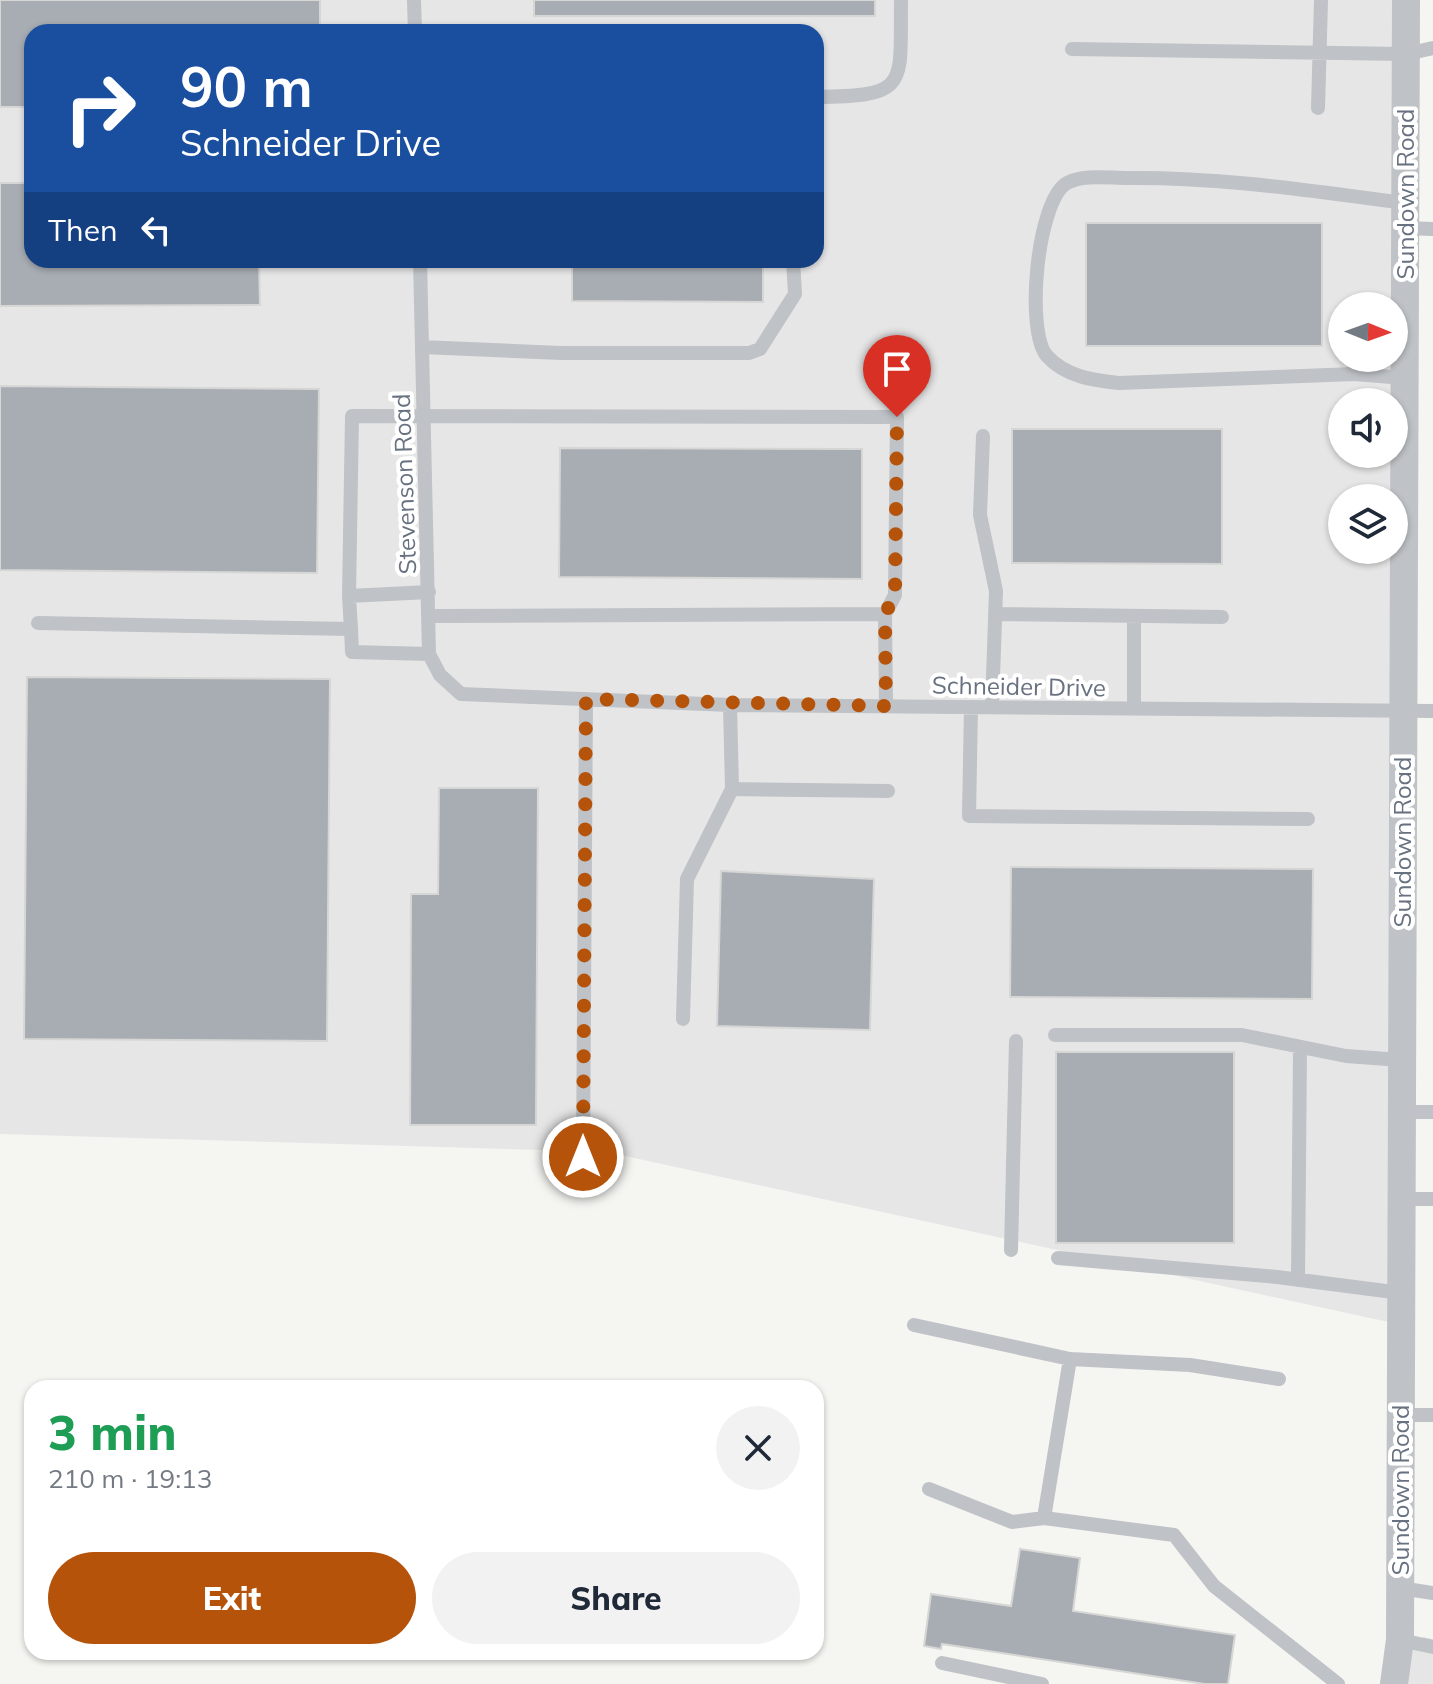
<!DOCTYPE html>
<html lang="en">
<head>
<meta charset="utf-8">
<style>
  :root { --surface:#fff; --page:#f2f2f3; --text:#1f2937; --muted:#747a83; --accent:#b45309 }
  body { margin:0; font-family:Mulish,sans-serif; background:var(--page); color:var(--text); height:100vh; display:flex; flex-direction:column; font-size:30px; white-space:nowrap }
  * { box-sizing:border-box; margin:0 }
  p { font-size:26px; color:var(--muted) }
  .icon { flex:none; width:44px; height:44px; fill:none; stroke:currentColor; stroke-width:2; stroke-linecap:round; stroke-linejoin:round }
  .map { position:relative; flex:1; overflow:hidden }
  .details { position:absolute; left:24px; top:1380px; width:800px; height:280px; display:flex; flex-direction:column; background:var(--surface); border-radius:24px; box-shadow:0 2px 6px #0004 }
  .details>* { flex:none }
  .banner { position:absolute; left:24px; top:24px; width:800px; height:244px; border-radius:24px; box-shadow:0 2px 6px #0004; background:#1a4fa0; color:#fff; overflow:hidden }
  .needle { width:52px; rotate:91deg }
  .tools { position:absolute; left:1328px; top:292px; display:grid; gap:16px }
  .tools a { display:grid; place-items:center; width:80px; height:80px; border-radius:50%; background:var(--surface); box-shadow:0 2px 6px #0004; font-size:40px }
  .pin { position:absolute; display:grid; place-items:center; width:68px; height:68px; color:#fff; margin:-82px -34px; border-radius:50% 50% 50% 0; rotate:-45deg; box-shadow:0 0 8px #0007 }
  .pin .icon { rotate:45deg }
  .me { position:absolute; width:88px; margin:-44px; rotate:0deg; stroke-linejoin:round; filter:drop-shadow(0 0 6px #0008) }
  .turn { display:flex; align-items:center; gap:28px; height:168px; padding:0 24px; font-size:36px }
  .turn .icon { width:104px; height:104px; stroke-width:2.5 }
  .turn b { display:block; font-size:56px; line-height:68px }
  .then { display:flex; align-items:center; height:76px; padding:0 24px; background:#0003; gap:16px; font-size:30px }
  .round { display:grid; place-items:center; flex:none; width:84px; height:84px; border-radius:42px; background:var(--page) }
  .headline { display:flex; align-items:center; justify-content:space-between; height:136px; padding:0 24px }
  h1 { font-size:48px; font-weight:800; line-height:60px; color:#1e9e55 }
  .primary-button { display:flex; gap:16px; margin-top:auto; padding:16px 24px }
  .primary-button a { flex:1; height:92px; border-radius:48px; background:var(--accent); color:#fff; font-size:32px; font-weight:800; line-height:92px; text-align:center }
  .primary-button a+a { background:var(--page); color:var(--text) }
  .map>svg:first-child { display:block }
  .built { fill:#e6e6e6; fill-rule:evenodd }
  .building { fill:#a8adb4; stroke:#d6d7d5; stroke-width:2 }
  .lines { fill:none; stroke-linecap:round; stroke-linejoin:round }
  .lane { stroke:#bfc2c6; stroke-width:14 }
  .street { stroke:#bfc2c6; stroke-width:28 }
  .route { stroke:#b45309; stroke-width:14; stroke-dasharray:0 25.2 }
  .labels { text-anchor:middle; dominant-baseline:central; stroke-width:8; stroke-linejoin:round; paint-order:stroke }
  .street-label { font-size:24px; fill:#687180; stroke:#fff }
</style>
</head>
<body>
<div class="map">
<svg width="1433" height="1684" viewBox="0 0 1433 1684">
  <rect width="100%" height="100%" fill="#f5f5f2"/>
  <path class="built" d="M 0,0 L 1399,0 L 1393,1323 L 607,1152 L 0,1134 ZM 32,32 L 816,32 L 816,260 L 32,260 ZM 1342,306 L 1394,306 L 1394,358 L 1342,358 ZM 1342,402 L 1394,402 L 1394,454 L 1342,454 ZM 1342,498 L 1394,498 L 1394,550 L 1342,550 Z
    M 1423,1637 L 1433,1639 L 1433,1684 L 1387,1684 Z"/>
  <path class="building" d="M 0,0 L 320,0 L 320,32 L 32,32 L 32,107 L 0,107 Z
    M 534,0 L 875,0 L 875,16 L 534,16 Z
    M 0,183 L 32,183 L 32,260 L 259,260 L 260,305 L 0,306 Z
    M 1086,223 L 1322,223 L 1322,346 L 1086,346 Z
    M 539,260 L 763,260 L 763,302 L 572,301 L 572,264 L 539,265 Z
    M 0,386 L 319,389 L 317,573 L 0,570 Z
    M 1012,429 L 1222,429 L 1222,564 L 1012,563 Z
    M 560,448 L 862,449 L 862,579 L 559,577 Z
    M 27,677 L 330,679 L 327,1041 L 24,1039 Z
    M 439,788 L 538,788 L 536,1125 L 410,1125 L 411,894 L 438,894 Z
    M 1011,867 L 1313,869 L 1312,999 L 1010,997 Z
    M 721,871 L 874,879 L 870,1030 L 717,1026 Z
    M 1056,1052 L 1234,1052 L 1234,1243 L 1056,1243 Z
    M 1020,1549 L 1080,1558 L 1073,1611 L 1235,1635 L 1228,1684 L 1205,1684 L 942,1644 L 941,1649 L 924,1646 L 931,1594 L 1011,1606 Z"/>
  <g class="lines">
    <path class="lane" d="M 414,0 L 415,32
      M 1072,49 L 1406,54 L 1433,48
      M 816,97 C 910,96 900,87 901,0
      M 1318,108 L 1321,0
      M 1405,228 L 1433,229
      M 420,260 L 429,654 L 440,675 L 461,694 L 730,705 L 1433,711
      M 422,347 L 561,353 L 749,353 L 760,349 L 795,294 L 793,260
      M 1404,378 L 1354,374 L 1119,383 C 1093,380 1066,377 1047,356 C 1025,331 1037,200 1067,183 C 1083,174 1109,178 1127,178 C 1221,177 1312,191 1405,203
      M 983,436 L 980,515 L 996,591 L 992,707
      M 349,596 L 352,416 L 897,417 L 895,595 L 885,614
      M 995,614 L 1222,617
      M 429,616 L 885,614 L 886,706
      M 1134,616 L 1134,709
      M 38,623 L 351,629 L 352,652 L 429,654
      M 351,629 L 349,596 L 429,592
      M 971,707 L 969,816 L 1308,819
      M 732,789 L 888,791
      M 683,1019 L 687,879 L 732,789 L 730,705
      M 1055,1035 L 1242,1035 L 1346,1056 L 1401,1060
      M 1402,1112 L 1433,1112
      M 583,1157 L 586,699
      M 1401,1199 L 1433,1199
      M 1011,1250 L 1016,1041
      M 1058,1258 L 1277,1277 L 1401,1293
      M 1298,1280 L 1300,1049
      M 914,1325 L 1070,1359 L 1190,1365 L 1279,1379
      M 1401,1415 L 1433,1415
      M 929,1489 L 1012,1522 L 1044,1518 L 1174,1535 L 1214,1586 L 1338,1684
      M 1044,1518 L 1070,1359
      M 1400,1588 L 1433,1593
      M 1400,1640 L 1433,1647
      M 942,1663 L 1042,1684"/>
    <path class="street" d="M 1394,1684 L 1400,1640 L 1406,0"/>
  </g>
  <g class="lines">
    <path class="route" d="M 583,1157 L 586,699 L 886,706 L 885,614 L 895,595 L 897,417"/>
  </g>
  <g class="labels">
    <g class="street-label">
      <text transform="translate(1405 194) rotate(-90)">Sundown Road</text>
      <text transform="translate(404 484) rotate(-92)">Stevenson Road</text>
      <text transform="translate(1019 686) rotate(1)">Schneider Drive</text>
      <text transform="translate(1402 842) rotate(-90)">Sundown Road</text>
      <text transform="translate(1400 1490) rotate(-90)">Sundown Road</text>
    </g>
  </g>
</svg>
<div class="tools">
<a><svg class="needle" viewBox="-14 -14 28 28"><path d="M0-13l5 13h-10z" fill="#e53935"/><path d="M0 13l5-13h-10z" fill="#747a83"/></svg></a>
<a><svg class="icon" aria-label="sound" viewBox="0 0 24 24"><path d="M4 9h4l5-4v14l-5-4H4zM17 9q2 3 0 6"/></svg></a>
<a><svg class="icon" aria-label="layers" viewBox="0 0 24 24"><path d="M12 4l9 5-9 5-9-5zM3 14l9 5 9-5"/></svg></a>
</div>
<div class="pin" style="left:897px;top:417px;background:#d93025"><svg class="icon" aria-label="arrive" viewBox="0 0 24 24"><path d="M6 21V4h12l-3 4 3 4H6"/></svg></div>
<svg class="me" style="left:583px;top:1157px" viewBox="-20 -20 40 40"><circle r="17" fill="#b45309" stroke="#fff" stroke-width="3"/><path d="M0-11L8 9 0 5-8 9z" fill="#fff"/></svg>
<div class="banner">
<div class="turn"><svg class="icon" aria-label="right" viewBox="0 0 24 24"><path d="M7 20v-9h11M14 6l5 5-5 5"/></svg><div><b>90 m</b>Schneider Drive</div></div>
<div class="then">Then<svg class="icon" aria-label="left" viewBox="0 0 24 24"><path d="M17 20v-9H6M10 6l-5 5 5 5"/></svg></div>
</div>
<section class="details">
<div class="headline"><div><h1>3 min</h1><p>210 m · 19:13</p></div><a class="round"><svg class="icon" aria-label="close" viewBox="0 0 24 24"><path d="M6 6l12 12M18 6L6 18"/></svg></a></div>
<div class="primary-button"><a>Exit</a><a>Share</a></div>
</section>
</div>
</body>
</html>
